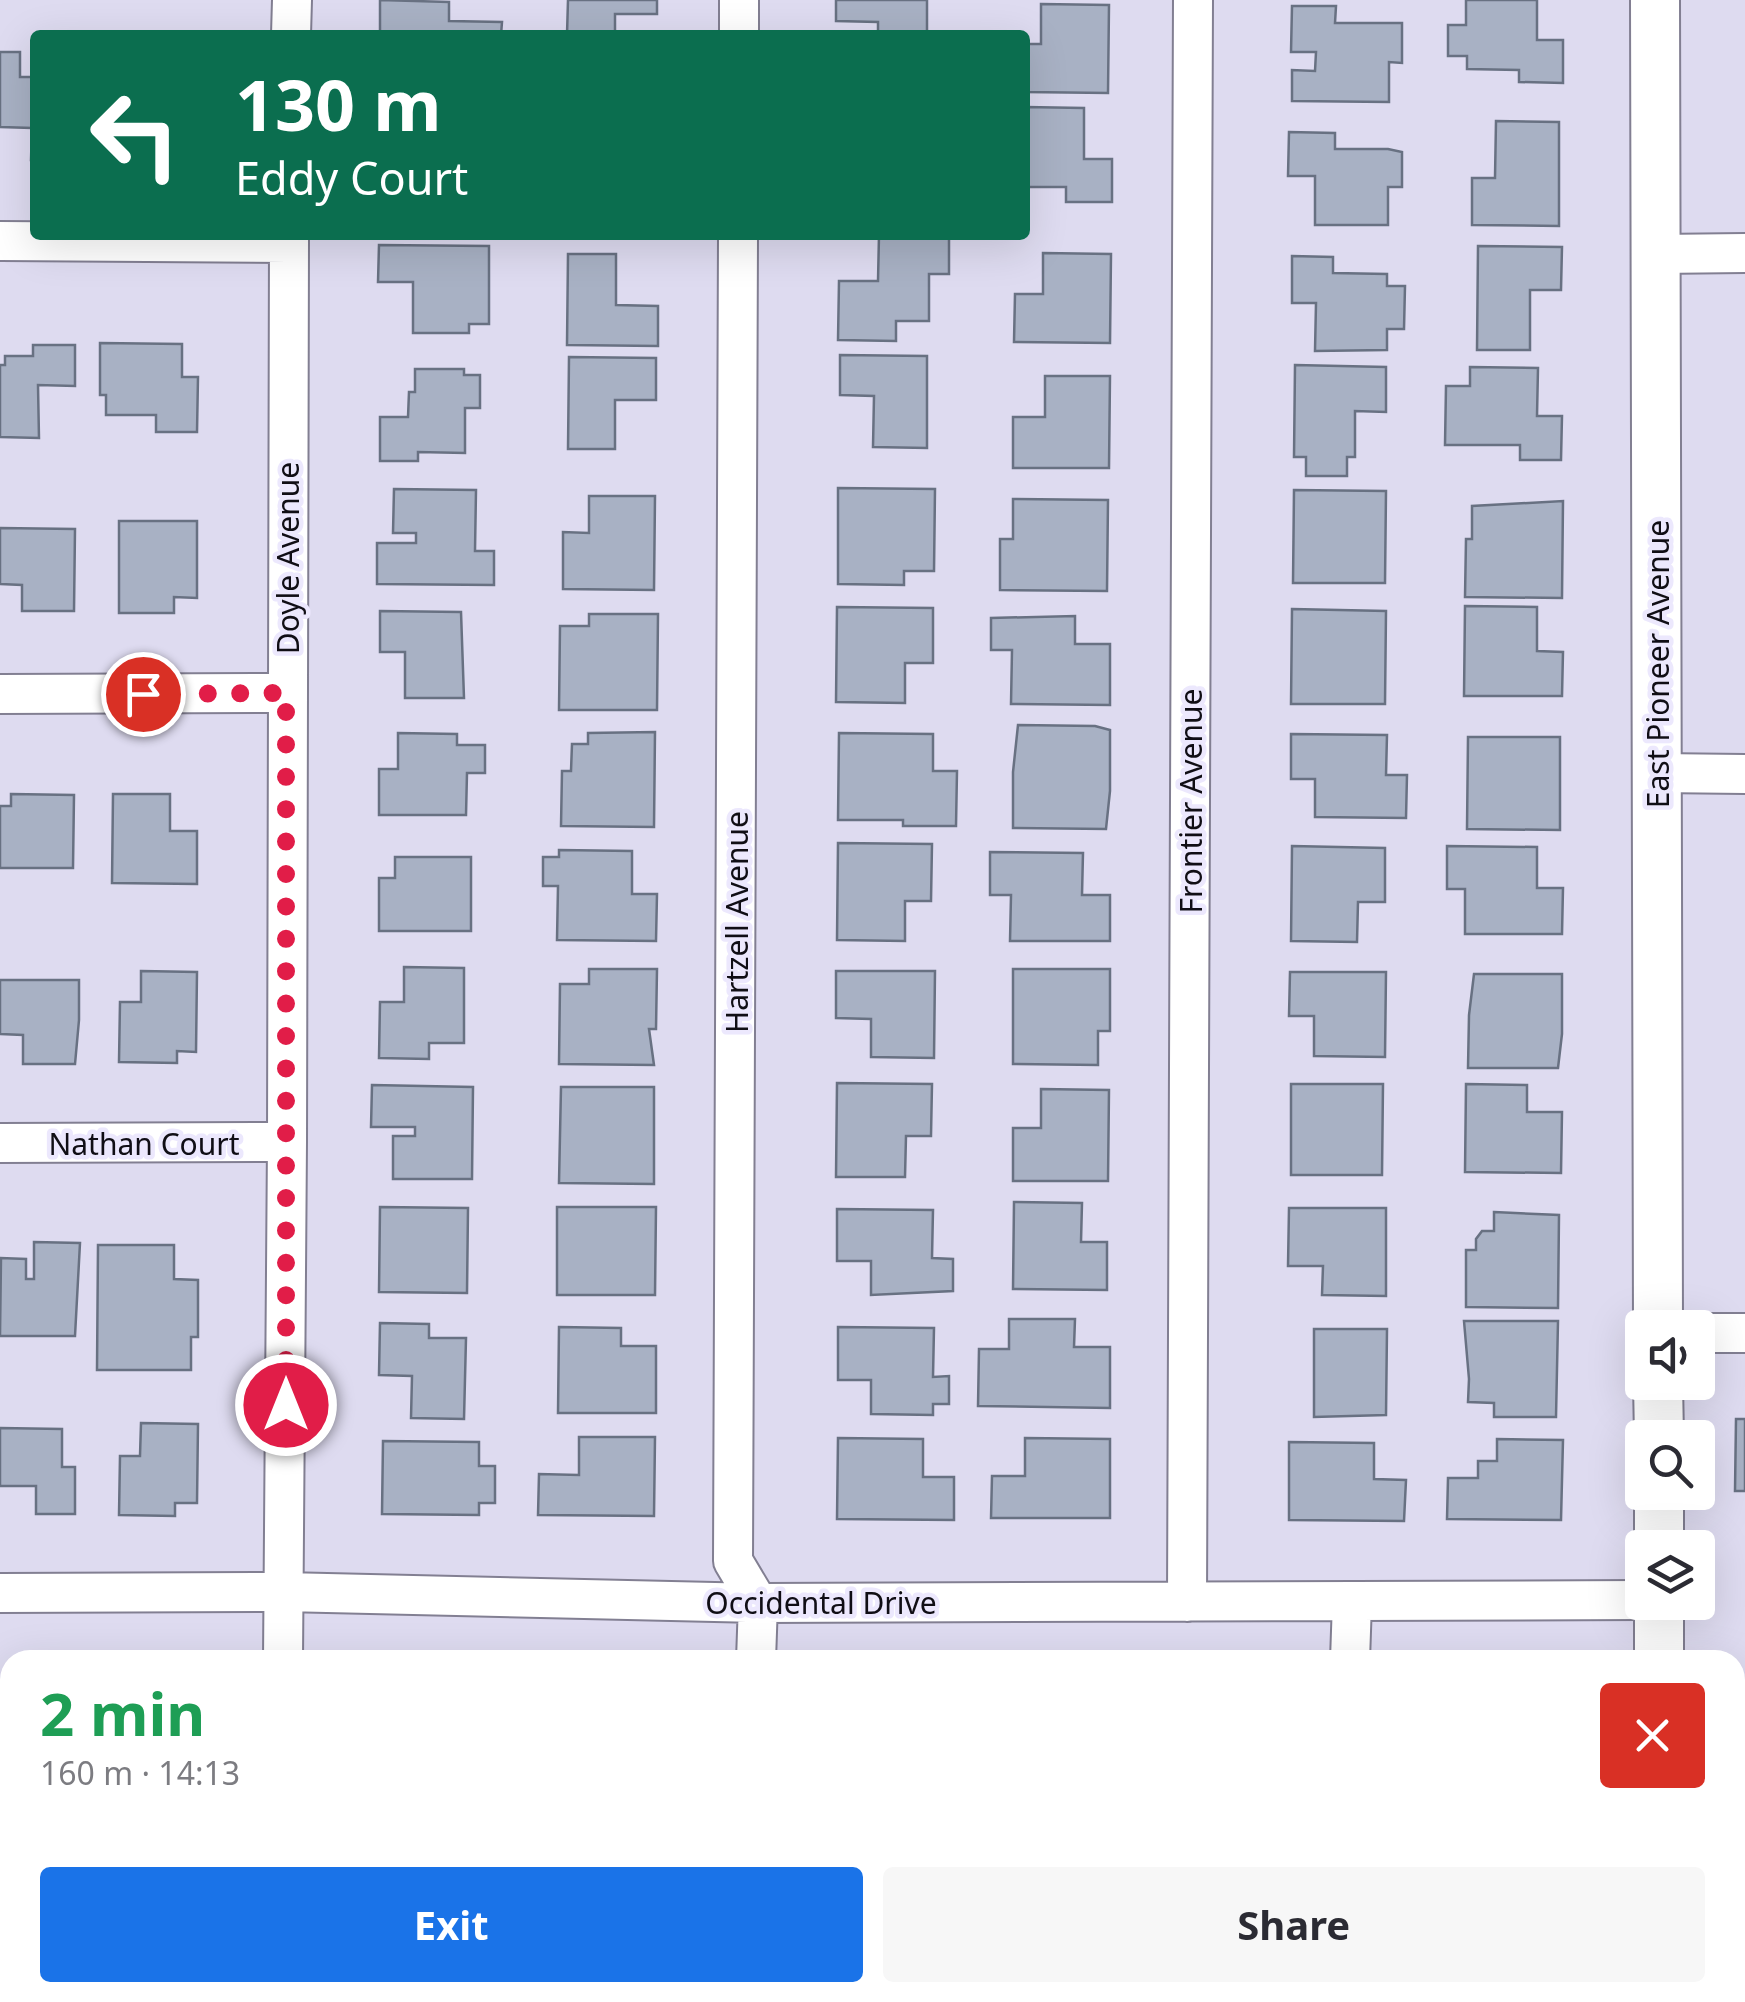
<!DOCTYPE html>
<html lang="en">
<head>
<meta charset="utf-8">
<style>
  :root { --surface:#fff; --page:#f7f7f7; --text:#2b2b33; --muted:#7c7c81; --accent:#1a73e8 }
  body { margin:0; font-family:"Noto Sans",sans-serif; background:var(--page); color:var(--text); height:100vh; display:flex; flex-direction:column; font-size:38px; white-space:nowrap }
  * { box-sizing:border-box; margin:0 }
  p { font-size:32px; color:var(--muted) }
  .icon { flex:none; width:55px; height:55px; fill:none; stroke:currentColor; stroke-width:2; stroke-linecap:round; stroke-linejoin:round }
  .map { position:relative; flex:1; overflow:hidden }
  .drawer { position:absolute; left:0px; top:1650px; width:1745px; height:352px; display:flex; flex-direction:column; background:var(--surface); border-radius:30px 30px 0 0; box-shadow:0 10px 40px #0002 }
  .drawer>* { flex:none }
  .guide { position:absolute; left:30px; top:30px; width:1000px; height:210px; border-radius:10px; box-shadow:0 10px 40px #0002; background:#0b6e4f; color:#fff; overflow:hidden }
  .buttons { position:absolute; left:1625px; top:1310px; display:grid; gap:20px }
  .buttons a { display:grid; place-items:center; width:90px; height:90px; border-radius:10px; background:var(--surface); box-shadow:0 10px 40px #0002; font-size:50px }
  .pin { position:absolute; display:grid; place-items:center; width:85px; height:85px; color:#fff; margin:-42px; border:5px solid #fff; border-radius:50%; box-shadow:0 2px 10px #0007 }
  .me { position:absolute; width:110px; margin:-55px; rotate:0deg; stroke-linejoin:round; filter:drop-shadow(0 0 8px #0008) }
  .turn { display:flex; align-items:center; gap:35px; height:210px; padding:0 40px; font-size:45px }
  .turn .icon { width:130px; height:130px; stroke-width:2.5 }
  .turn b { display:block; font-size:70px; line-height:85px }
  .round { display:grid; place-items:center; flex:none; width:105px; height:105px; border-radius:10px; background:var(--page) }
  .summary { display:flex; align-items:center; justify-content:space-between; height:170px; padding:0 40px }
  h1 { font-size:60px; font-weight:700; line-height:75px; color:#1e9e55 }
  .cta { display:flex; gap:20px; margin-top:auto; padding:20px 40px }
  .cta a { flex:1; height:115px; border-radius:10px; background:var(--accent); color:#fff; font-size:40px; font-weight:700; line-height:115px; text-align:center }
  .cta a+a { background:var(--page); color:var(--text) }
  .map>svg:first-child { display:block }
  .building { fill:#a8b1c4; stroke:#687182; stroke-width:2.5 }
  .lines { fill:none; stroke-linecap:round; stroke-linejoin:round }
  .service-casing { stroke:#827f92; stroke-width:25 }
  .minor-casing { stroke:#827f92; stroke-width:42 }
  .tertiary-casing { stroke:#827f92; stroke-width:52 }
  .service { stroke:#fff; stroke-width:20 }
  .minor { stroke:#fff; stroke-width:38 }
  .tertiary { stroke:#fff; stroke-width:48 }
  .route { stroke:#e11d48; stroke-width:18; stroke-dasharray:0 32.4 }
  .labels { text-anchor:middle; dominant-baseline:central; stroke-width:9; stroke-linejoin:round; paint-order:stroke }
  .street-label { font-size:30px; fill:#100e15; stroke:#ece8fd }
</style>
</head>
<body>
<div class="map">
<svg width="1745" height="2002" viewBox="0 0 1745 2002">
  <rect width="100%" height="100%" fill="#dedbf0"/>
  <path class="building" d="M 380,0 L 449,2 L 449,21 L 502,22 L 501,35 L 380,35 Z
    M 568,0 L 657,0 L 657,14 L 615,14 L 615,35 L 567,35 Z
    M 836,0 L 927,0 L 927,35 L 878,35 L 878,22 L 836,21 Z
    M 1466,0 L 1537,0 L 1537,40 L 1563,40 L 1563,83 L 1519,82 L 1519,70 L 1467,69 L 1467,56 L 1448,56 L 1448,25 L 1466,25 Z
    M 1041,4 L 1109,5 L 1108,93 L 1025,92 L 1025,44 L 1041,44 Z
    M 1292,6 L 1336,6 L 1335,23 L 1402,23 L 1402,63 L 1389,62 L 1389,102 L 1292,101 L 1292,70 L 1315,71 L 1316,52 L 1291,52 Z
    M 0,52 L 20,52 L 20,77 L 35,77 L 35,160 L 31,160 L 32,128 L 0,127 Z
    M 1025,107 L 1084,108 L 1084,159 L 1112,159 L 1112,202 L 1066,202 L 1066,187 L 1025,187 Z
    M 1496,121 L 1559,122 L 1559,226 L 1472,225 L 1472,178 L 1495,178 Z
    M 1289,132 L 1335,133 L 1335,149 L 1388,149 L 1402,152 L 1402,187 L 1388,187 L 1388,225 L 1315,225 L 1315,176 L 1288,176 Z
    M 879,235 L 949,235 L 949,274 L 929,274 L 929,321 L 896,321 L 896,341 L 838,340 L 839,281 L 878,281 Z
    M 379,245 L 489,246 L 489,324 L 469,324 L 469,333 L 413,333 L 413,282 L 378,282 Z
    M 1478,246 L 1562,247 L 1561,290 L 1530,290 L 1530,350 L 1477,350 Z
    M 1043,253 L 1111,254 L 1110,343 L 1014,342 L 1015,294 L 1043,294 Z
    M 568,254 L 616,254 L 616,305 L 658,306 L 658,346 L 567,345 Z
    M 1292,256 L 1333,257 L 1333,273 L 1387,274 L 1387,286 L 1405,286 L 1404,329 L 1387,329 L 1387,350 L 1315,351 L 1316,303 L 1292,303 Z
    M 100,343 L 182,344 L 182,377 L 198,377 L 197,432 L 156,432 L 156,415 L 106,415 L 106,395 L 100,395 Z
    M 33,345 L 75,345 L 75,386 L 38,385 L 39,438 L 0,437 L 0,365 L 5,365 L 5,356 L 33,356 Z
    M 840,355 L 927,356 L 927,448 L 873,447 L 874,396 L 840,395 Z
    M 569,357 L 656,358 L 656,400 L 615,400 L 615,449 L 568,449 Z
    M 1295,365 L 1386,367 L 1386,412 L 1355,411 L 1355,457 L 1347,457 L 1347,476 L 1306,476 L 1306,457 L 1294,457 Z
    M 1470,367 L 1538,368 L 1537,416 L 1562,416 L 1561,460 L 1520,460 L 1520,445 L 1445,445 L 1446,386 L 1470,386 Z
    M 415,369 L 464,369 L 464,375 L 480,375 L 480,408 L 465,408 L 465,453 L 418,452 L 418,461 L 380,461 L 380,417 L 408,417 L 409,392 L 415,392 Z
    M 1045,376 L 1110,376 L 1109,468 L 1013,468 L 1013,417 L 1045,417 Z
    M 838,488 L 935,489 L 934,571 L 904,571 L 904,585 L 838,584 Z
    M 394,489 L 476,490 L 475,551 L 494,551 L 494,585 L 377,584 L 377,543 L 416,543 L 416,533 L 393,533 Z
    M 1294,490 L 1386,491 L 1385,583 L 1293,583 Z
    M 589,496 L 655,496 L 654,590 L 563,589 L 563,532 L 589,533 Z
    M 1013,499 L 1108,500 L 1107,591 L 1000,590 L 1000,539 L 1013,539 Z
    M 1563,501 L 1562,598 L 1465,597 L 1466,539 L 1472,539 L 1472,506 Z
    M 119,521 L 197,521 L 197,598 L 174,597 L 174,613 L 119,613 Z
    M 0,528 L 75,529 L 74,611 L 22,611 L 22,585 L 0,584 Z
    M 1465,606 L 1537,607 L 1537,651 L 1563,652 L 1562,696 L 1464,696 Z
    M 837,607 L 933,608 L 933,663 L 905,663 L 905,703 L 836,702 Z
    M 1292,609 L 1386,611 L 1385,704 L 1291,704 Z
    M 380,611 L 461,612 L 464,698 L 405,698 L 405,652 L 380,652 Z
    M 589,614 L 658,614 L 657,710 L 559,710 L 560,626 L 589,626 Z
    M 1075,616 L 1075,644 L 1110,644 L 1110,705 L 1011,704 L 1012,650 L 991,650 L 991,618 Z
    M 1018,725 L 1095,726 L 1110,730 L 1110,791 L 1106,829 L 1013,828 L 1013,772 Z
    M 655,732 L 654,827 L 561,826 L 562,771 L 571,771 L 572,744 L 588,744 L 588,733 Z
    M 398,733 L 457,734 L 457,745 L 485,745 L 485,773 L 467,773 L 466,815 L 379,815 L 379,769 L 398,769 Z
    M 839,733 L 933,734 L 933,771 L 957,771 L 956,826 L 903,826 L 903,820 L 838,820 Z
    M 1291,734 L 1387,735 L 1386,775 L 1407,775 L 1406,818 L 1315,817 L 1315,779 L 1291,779 Z
    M 1468,737 L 1560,737 L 1560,830 L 1467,829 Z
    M 11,794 L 74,795 L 73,868 L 0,868 L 0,806 L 11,806 Z
    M 113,794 L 170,794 L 170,831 L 197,831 L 197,884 L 112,883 Z
    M 838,843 L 932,844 L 931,901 L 905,901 L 905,941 L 837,940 Z
    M 1292,846 L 1385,848 L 1385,902 L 1358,902 L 1357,942 L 1291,941 Z
    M 1447,846 L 1537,847 L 1537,888 L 1563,888 L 1562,934 L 1465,934 L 1465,889 L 1447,889 Z
    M 559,850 L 632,851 L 632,894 L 657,894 L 656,941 L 557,940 L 558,886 L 543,886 L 543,857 L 559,857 Z
    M 990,852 L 1083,853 L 1082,895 L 1110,895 L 1110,941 L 1010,941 L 1011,895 L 990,895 Z
    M 395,857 L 471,857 L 471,931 L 379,931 L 379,878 L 395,878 Z
    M 404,967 L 464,968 L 464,1043 L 429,1043 L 429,1059 L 379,1058 L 380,1002 L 404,1002 Z
    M 589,969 L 657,969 L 656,1029 L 649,1029 L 654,1065 L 559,1064 L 560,984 L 589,984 Z
    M 1013,969 L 1110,969 L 1110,1031 L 1098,1031 L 1098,1065 L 1013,1064 Z
    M 141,971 L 197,972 L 196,1052 L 177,1051 L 177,1063 L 119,1062 L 120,1002 L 141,1002 Z
    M 836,971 L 935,971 L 934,1058 L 871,1057 L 871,1019 L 836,1018 Z
    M 1290,972 L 1386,972 L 1385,1057 L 1314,1056 L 1314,1016 L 1289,1016 Z
    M 1474,974 L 1562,974 L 1562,1034 L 1558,1068 L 1468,1068 L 1469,1015 Z
    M 0,980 L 79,980 L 79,1020 L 75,1064 L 23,1064 L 23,1035 L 0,1034 Z
    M 837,1083 L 932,1084 L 931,1136 L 906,1136 L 905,1177 L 836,1177 Z
    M 1291,1084 L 1383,1084 L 1382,1175 L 1291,1175 Z
    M 1466,1084 L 1527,1085 L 1527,1112 L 1562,1112 L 1561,1173 L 1465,1172 Z
    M 372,1085 L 473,1087 L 472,1179 L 393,1179 L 393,1136 L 415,1136 L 415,1127 L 371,1127 Z
    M 561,1087 L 654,1087 L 654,1184 L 559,1183 Z
    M 1041,1089 L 1109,1090 L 1108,1181 L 1013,1181 L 1013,1128 L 1041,1128 Z
    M 1014,1202 L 1082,1203 L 1081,1242 L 1107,1242 L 1107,1290 L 1013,1289 Z
    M 380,1207 L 468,1208 L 467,1293 L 379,1292 Z
    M 557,1207 L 656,1207 L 655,1295 L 557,1295 Z
    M 1289,1208 L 1386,1208 L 1386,1296 L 1322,1295 L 1323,1266 L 1288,1266 Z
    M 837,1209 L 933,1210 L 932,1258 L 953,1259 L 953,1291 L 871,1295 L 871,1261 L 837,1261 Z
    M 1494,1212 L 1559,1215 L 1558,1308 L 1466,1307 L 1466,1250 L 1476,1250 L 1476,1239 L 1482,1231 L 1494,1231 Z
    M 34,1242 L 80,1243 L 75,1336 L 0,1336 L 1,1258 L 26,1259 L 26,1279 L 34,1279 Z
    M 98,1245 L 174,1245 L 174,1279 L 198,1280 L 198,1337 L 191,1337 L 191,1370 L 97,1370 Z
    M 1009,1319 L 1075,1319 L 1074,1347 L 1110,1347 L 1110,1408 L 978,1406 L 979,1349 L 1009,1349 Z
    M 1464,1321 L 1558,1321 L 1556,1417 L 1494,1417 L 1494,1403 L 1468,1402 L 1469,1379 Z
    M 380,1323 L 429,1324 L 429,1338 L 466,1338 L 464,1419 L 411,1418 L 412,1376 L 379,1375 Z
    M 559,1327 L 621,1328 L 621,1346 L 656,1346 L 656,1413 L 558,1413 Z
    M 838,1327 L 934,1328 L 933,1377 L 949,1376 L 949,1404 L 933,1404 L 933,1415 L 871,1414 L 871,1380 L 838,1380 Z
    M 1314,1329 L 1387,1329 L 1386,1415 L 1314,1417 Z
    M 1736,1419 L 1745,1419 L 1745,1491 L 1735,1491 Z
    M 141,1423 L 198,1424 L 197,1503 L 175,1503 L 175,1516 L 119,1515 L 120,1456 L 140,1456 Z
    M 0,1428 L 62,1429 L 62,1467 L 75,1467 L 75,1514 L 36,1514 L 36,1486 L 0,1486 Z
    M 579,1437 L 655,1437 L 654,1516 L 538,1515 L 539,1474 L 579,1475 Z
    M 838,1438 L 923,1439 L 923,1477 L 954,1477 L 954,1520 L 837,1519 Z
    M 1025,1438 L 1110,1439 L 1110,1518 L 991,1518 L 992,1476 L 1025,1476 Z
    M 1497,1439 L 1563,1440 L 1561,1520 L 1447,1519 L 1448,1478 L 1478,1478 L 1478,1461 L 1497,1461 Z
    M 383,1441 L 479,1442 L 479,1466 L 495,1466 L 495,1503 L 479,1503 L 479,1515 L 382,1514 Z
    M 1289,1442 L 1374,1443 L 1374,1479 L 1406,1480 L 1404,1521 L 1289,1520 Z
    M 108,1992 L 139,1992 L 138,2002 L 95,2002 L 95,1996 L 108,1996 Z
    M 549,1992 L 674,1994 L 674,2002 L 553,2002 Z
    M 935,1992 L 1016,1992 L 1012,2000 L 938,1999 Z
    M 1164,1992 L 1281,1992 L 1281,2002 L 1169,2002 Z
    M 1461,1992 L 1545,1992 L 1549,1999 L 1547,2002 L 1457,2002 Z
    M 357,1998 L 405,1998 L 404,2002 L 357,2002 Z"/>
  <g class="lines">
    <defs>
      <path id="service" d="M 1735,1701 L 1745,1701"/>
      <path id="minor" d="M 291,35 L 292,0
        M 739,35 L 739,0
        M 738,235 L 733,1561 L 758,1603 L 756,1660
        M 0,241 L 288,243
        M 1657,254 L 1745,253
        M 0,694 L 287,693
        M 1657,773 L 1745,774
        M 0,1143 L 287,1142
        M 1698,1333 L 1745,1333
        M 0,1593 L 284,1592 L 758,1603 L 1642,1600
        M 1187,1602 L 1193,0
        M 283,1660 L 287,1142 L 289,235
        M 1350,1660 L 1352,1602
        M 266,2002 L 266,1992
        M 748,2002 L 748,1992
        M 1341,2002 L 1341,1992"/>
      <path id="tertiary" d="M 1655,0 L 1658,1328
        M 1658,1382 L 1659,1438
        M 1659,1492 L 1659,1548
        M 1659,1660 L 1659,1602
        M 1655,2002 L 1655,1992"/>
    </defs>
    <use href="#service" class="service-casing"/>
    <use href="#minor" class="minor-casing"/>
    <use href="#tertiary" class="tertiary-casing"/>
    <use href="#service" class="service"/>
    <use href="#minor" class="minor"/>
    <use href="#tertiary" class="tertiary"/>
  </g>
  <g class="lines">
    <path class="route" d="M 143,694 L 286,693 L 286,1405"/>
  </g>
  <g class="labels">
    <g class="street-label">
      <text transform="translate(287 558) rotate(-90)">Doyle Avenue</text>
      <text transform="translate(1657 664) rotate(-90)">East Pioneer Avenue</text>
      <text transform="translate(1190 801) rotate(-90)">Frontier Avenue</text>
      <text transform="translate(736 922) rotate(-90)">Hartzell Avenue</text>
      <text x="144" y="1143">Nathan Court</text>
      <text x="821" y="1602">Occidental Drive</text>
    </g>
  </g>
</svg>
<div class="buttons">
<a><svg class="icon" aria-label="sound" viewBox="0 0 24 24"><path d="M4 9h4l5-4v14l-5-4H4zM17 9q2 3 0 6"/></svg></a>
<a><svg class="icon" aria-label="search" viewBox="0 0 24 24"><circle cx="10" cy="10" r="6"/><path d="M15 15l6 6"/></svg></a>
<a><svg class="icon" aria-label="layers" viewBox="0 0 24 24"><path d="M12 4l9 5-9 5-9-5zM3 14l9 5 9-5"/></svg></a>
</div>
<div class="pin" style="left:143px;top:694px;background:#d93025"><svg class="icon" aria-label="arrive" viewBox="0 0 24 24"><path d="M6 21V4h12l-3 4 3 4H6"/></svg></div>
<svg class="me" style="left:286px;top:1405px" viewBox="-20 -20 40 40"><circle r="17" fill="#e11d48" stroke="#fff" stroke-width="3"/><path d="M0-11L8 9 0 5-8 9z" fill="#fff"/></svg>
<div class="guide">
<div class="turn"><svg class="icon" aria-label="left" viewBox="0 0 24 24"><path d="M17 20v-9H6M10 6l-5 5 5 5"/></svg><div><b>130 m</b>Eddy Court</div></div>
</div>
<section class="drawer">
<div class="summary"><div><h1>2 min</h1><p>160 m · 14:13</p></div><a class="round" style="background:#d93025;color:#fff"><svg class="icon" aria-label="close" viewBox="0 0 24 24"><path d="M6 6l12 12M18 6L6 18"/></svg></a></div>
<div class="cta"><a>Exit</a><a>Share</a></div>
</section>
</div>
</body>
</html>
